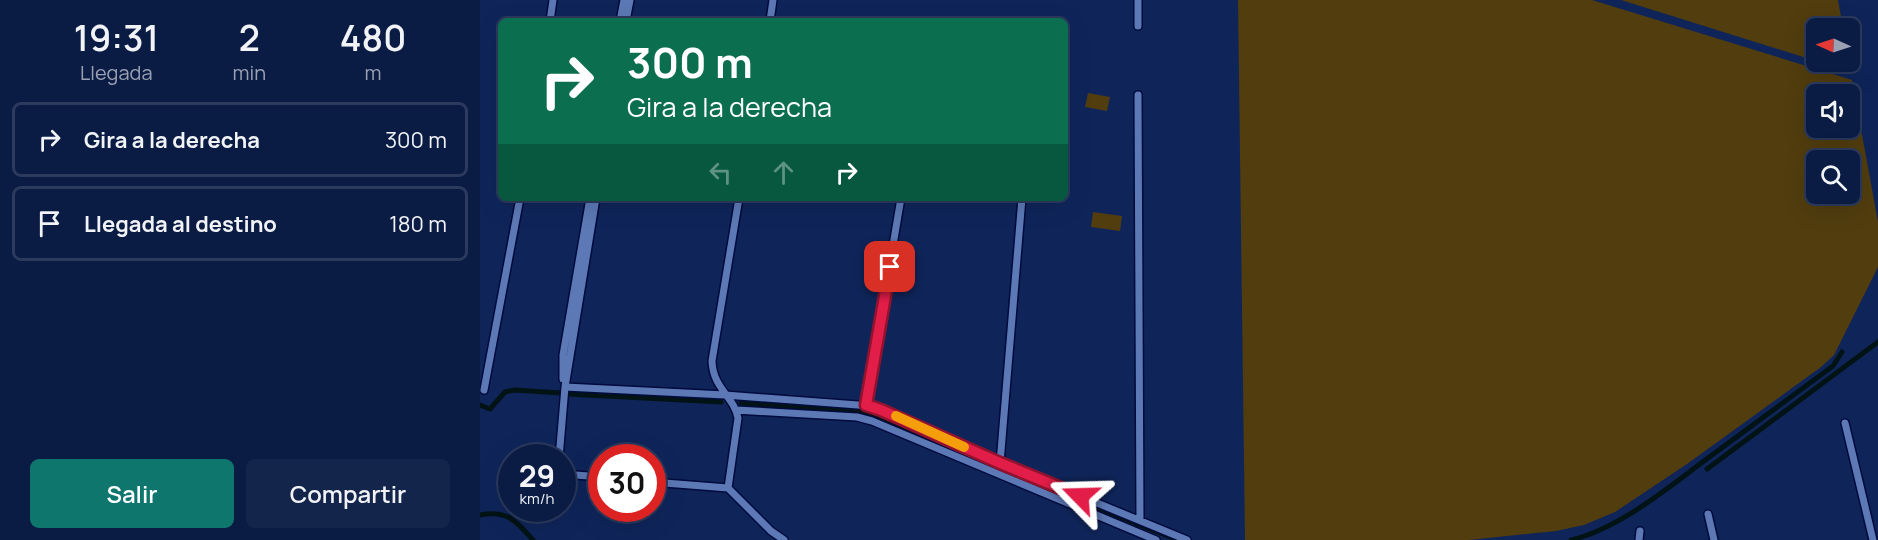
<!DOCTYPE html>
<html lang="es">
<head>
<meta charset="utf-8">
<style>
  :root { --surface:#0b1c44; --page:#14254b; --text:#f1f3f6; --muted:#9aa1b2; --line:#2b3a5d; --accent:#0f766e }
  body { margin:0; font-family:Manrope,sans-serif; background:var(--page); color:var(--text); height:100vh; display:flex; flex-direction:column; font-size:22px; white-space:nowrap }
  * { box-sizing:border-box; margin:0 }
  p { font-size:20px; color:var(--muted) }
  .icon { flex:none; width:33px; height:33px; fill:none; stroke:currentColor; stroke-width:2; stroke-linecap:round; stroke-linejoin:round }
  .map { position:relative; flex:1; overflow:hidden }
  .drawer { display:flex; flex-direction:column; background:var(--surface); width:480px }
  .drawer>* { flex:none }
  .hud { position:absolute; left:18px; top:18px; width:570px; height:183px; border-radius:9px; box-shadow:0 6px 24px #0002,0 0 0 2px var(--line); background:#0b6e4f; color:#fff; overflow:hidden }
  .needle { width:39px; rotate:273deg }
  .fabs { position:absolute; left:1326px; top:18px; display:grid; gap:12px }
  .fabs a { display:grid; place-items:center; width:54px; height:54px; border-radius:9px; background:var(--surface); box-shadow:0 6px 24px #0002,0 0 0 2px var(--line); font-size:30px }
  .speed { position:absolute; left:18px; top:444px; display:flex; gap:12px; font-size:30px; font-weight:700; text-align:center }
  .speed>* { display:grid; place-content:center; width:78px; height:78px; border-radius:50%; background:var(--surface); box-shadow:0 6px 24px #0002,0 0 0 2px var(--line); line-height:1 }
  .speed small { font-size:15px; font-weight:400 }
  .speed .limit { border:9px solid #d22; background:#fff; color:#111 }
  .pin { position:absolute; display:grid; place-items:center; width:51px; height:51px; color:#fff; margin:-26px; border-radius:12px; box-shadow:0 3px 9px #0006 }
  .me { position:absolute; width:66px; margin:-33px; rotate:292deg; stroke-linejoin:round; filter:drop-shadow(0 0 4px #0008) }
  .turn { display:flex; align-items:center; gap:21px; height:126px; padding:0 30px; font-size:27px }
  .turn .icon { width:78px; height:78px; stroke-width:2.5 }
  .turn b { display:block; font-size:42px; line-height:51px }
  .lanes { display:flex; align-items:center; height:57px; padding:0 30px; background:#0003; justify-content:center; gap:30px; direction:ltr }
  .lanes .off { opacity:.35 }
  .eta { display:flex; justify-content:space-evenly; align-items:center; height:102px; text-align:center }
  .eta b { font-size:36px; font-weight:600; line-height:42px }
  .action { display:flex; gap:12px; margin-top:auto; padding:12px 30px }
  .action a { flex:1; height:69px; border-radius:9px; background:var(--accent); color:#fff; font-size:24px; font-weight:600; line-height:69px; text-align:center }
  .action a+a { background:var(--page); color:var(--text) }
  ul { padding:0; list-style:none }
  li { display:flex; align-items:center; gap:18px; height:75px; margin:0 12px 9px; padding:0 18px; border:3px solid var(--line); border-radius:9px }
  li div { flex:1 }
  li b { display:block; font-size:22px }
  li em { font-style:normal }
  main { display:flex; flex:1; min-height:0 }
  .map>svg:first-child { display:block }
  .green { fill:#513d0e; fill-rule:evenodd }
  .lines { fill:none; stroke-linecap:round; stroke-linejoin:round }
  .canal { stroke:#021315; stroke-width:5 }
  .minor-casing { stroke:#000a3d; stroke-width:10 }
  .minor { stroke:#5c79b5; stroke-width:7 }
  .route-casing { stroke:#92132f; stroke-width:15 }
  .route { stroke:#e11d48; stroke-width:10 }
  .slow { stroke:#f59e0b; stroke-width:10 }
</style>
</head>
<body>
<main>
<section class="drawer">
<div class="eta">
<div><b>19:31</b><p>Llegada</p></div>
<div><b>2</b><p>min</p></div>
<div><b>480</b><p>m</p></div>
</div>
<ul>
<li><svg class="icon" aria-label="right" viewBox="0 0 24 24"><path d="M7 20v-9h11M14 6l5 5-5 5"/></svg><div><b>Gira a la derecha</b></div><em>300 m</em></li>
<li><svg class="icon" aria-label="arrive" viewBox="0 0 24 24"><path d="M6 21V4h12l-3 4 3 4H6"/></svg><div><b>Llegada al destino</b></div><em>180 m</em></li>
</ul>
<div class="action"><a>Salir</a><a>Compartir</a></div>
</section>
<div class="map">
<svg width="1398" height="540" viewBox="0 0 1398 540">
  <rect width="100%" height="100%" fill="#0f255a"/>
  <path class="green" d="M 758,0 L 1112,0 L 1372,80 L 1398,222 L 1398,267 L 1354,355 L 1341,367 L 1207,464 L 1135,512 L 1104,525 L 1076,531 L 989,540 L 765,540 ZM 1370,94 L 1370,128 L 1336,128 L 1336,94 ZM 1370,160 L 1370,194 L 1336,194 L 1336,160 Z
    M 1141,0 L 1358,0 L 1363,28 L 1336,28 L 1336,61 Z
    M 1338,62 L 1369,62 L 1370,68 L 1358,68 Z
    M 608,93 L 630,97 L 627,111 L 605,107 Z
    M 613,212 L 642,216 L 640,231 L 611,227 Z"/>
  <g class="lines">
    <path class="canal" d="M 87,394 L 241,402
      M 261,403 L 381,412 L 403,418 L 561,486 L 698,540
      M 0,405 L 10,409 L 25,392 L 35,390 L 81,393
      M 1227,469 L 1398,342
      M 0,515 C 28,510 36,521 53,540
      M 1091,540 C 1138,529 1185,490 1224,461 C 1267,429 1310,398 1353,366 L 1362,352"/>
    <defs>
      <path id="minor" d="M 658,0 L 658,26
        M 70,21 L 73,0
        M 140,21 L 144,0
        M 146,21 L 150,0
        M 290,21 L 293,0
        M 658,95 L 660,520
        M 83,379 L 83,355 L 110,198
        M 85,387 L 245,395 L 391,406 L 520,463 L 707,540
        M 4,390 L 40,198
        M 386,405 L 421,198
        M 256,410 L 377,417 L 392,421 L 676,540
        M 1365,423 L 1393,540
        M 79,458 L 85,387 L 116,198
        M 520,463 L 542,198
        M 82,474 L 122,477
        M 172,482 L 248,488 L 291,531 L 304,540
        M 248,488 L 258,418 C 254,396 233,389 232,361 L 259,198
        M 1228,514 L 1234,540
        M 1159,540 L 1160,531"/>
    </defs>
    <use href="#minor" class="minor-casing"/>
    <use href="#minor" class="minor"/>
  </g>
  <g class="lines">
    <defs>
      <path id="route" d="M 410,267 L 386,405 L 401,410 L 520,463 L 600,496"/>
    </defs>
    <use href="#route" class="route-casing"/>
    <use href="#route" class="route"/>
    <path class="slow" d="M 416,416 L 484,447"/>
  </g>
</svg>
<div class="fabs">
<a><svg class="needle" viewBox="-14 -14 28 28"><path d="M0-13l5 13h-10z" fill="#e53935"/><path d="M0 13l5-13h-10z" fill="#9aa1b2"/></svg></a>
<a><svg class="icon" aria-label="sound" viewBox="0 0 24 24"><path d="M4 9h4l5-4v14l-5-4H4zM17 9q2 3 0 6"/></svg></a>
<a><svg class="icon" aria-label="search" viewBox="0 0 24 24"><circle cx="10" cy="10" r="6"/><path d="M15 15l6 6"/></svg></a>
</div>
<div class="speed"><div>29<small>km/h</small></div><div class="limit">30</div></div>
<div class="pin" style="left:410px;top:267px;background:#d93025"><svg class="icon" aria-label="arrive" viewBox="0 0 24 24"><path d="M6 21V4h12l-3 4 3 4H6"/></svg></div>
<svg class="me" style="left:600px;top:496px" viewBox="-20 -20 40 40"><path d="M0-17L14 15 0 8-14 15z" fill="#e11d48" stroke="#fff" stroke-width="4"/></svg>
<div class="hud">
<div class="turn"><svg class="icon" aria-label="right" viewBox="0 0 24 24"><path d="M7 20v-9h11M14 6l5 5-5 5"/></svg><div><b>300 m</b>Gira a la derecha</div></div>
<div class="lanes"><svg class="icon off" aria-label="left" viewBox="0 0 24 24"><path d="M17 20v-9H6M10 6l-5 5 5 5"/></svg><svg class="icon off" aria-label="ahead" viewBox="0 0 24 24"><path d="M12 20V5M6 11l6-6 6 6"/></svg><svg class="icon" aria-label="right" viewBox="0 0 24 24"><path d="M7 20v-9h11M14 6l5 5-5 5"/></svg></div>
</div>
</div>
</main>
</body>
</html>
